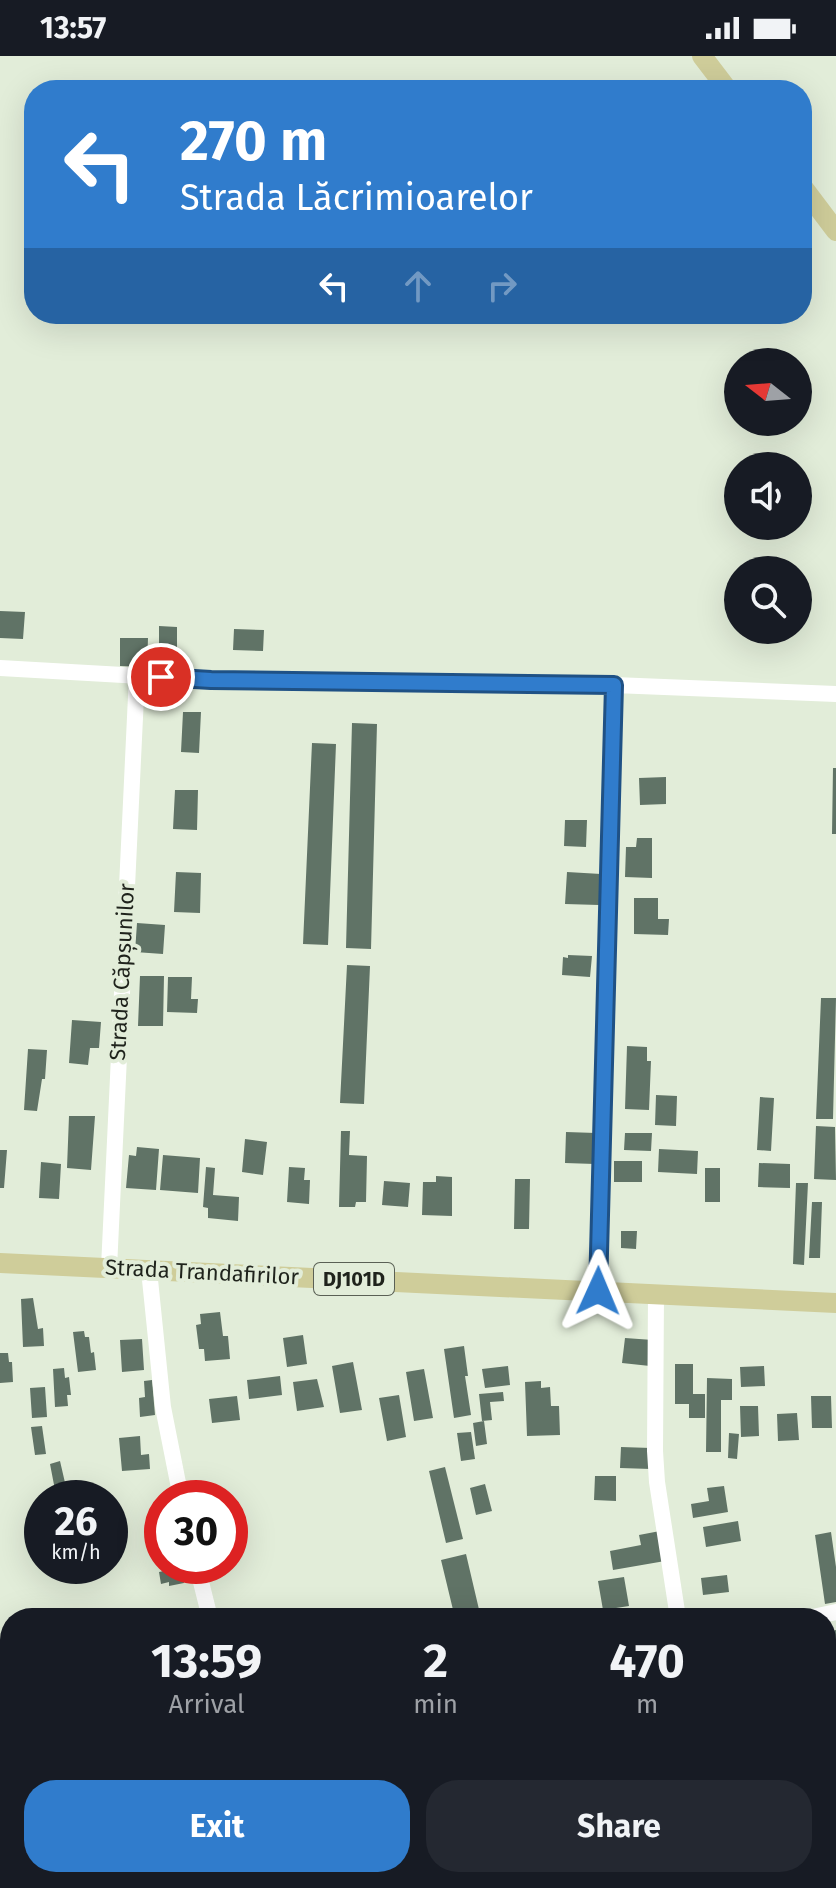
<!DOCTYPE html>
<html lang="en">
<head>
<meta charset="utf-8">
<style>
  :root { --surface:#171b24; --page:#242831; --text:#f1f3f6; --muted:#9ea1a6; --accent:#307ccc }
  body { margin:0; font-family:"Fira Sans",sans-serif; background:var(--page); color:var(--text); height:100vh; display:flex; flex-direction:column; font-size:30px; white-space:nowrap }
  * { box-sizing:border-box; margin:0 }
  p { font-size:26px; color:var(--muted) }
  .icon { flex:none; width:44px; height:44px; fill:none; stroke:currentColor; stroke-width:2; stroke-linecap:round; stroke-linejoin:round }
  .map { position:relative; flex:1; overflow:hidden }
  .drawer { position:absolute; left:0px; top:1552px; width:836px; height:280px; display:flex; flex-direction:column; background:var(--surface); border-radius:32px 32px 0 0; box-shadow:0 8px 32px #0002 }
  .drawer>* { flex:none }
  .hud { position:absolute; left:24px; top:24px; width:788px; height:244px; border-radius:32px; box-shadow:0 8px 32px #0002; background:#307ccc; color:#fff; overflow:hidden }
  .needle { width:52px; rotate:287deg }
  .buttons { position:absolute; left:724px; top:292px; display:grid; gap:16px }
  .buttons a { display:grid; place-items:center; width:88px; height:88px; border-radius:50%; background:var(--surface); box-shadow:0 8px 32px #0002; font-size:40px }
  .speed { position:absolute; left:24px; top:1424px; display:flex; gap:16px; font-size:40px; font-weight:700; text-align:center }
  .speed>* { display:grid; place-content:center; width:104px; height:104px; border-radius:50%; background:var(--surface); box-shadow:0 8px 32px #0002; line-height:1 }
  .speed small { font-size:20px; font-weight:400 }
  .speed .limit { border:12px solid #d22; background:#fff; color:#111 }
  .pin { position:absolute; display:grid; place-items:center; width:68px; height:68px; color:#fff; margin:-34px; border:4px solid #fff; border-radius:50%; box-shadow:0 2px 8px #0007 }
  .me { position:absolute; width:88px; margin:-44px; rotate:1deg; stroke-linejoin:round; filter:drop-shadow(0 0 6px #0008) }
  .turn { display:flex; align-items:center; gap:28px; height:168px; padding:0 24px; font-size:36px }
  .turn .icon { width:104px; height:104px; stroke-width:2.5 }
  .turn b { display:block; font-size:56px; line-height:68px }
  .lanes { display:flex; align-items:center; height:76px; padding:0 24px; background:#0003; justify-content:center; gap:40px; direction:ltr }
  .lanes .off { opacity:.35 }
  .eta { display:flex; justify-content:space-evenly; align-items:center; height:136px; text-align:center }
  .eta b { font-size:48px; font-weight:700; line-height:56px }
  .cta { display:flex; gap:16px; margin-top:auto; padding:16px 24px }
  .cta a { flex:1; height:92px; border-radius:32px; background:var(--accent); color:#fff; font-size:32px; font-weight:700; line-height:92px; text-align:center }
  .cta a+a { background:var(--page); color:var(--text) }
  .status { display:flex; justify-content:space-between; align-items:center; height:56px; padding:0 40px; background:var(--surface); direction:ltr }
  .status svg { height:22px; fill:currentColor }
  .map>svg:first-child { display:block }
  .building { fill:#607366 }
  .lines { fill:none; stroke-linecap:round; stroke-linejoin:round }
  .minor { stroke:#fff; stroke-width:16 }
  .major { stroke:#cfcd9a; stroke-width:20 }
  .route-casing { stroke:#1f5185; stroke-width:20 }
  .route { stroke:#307ccc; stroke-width:14 }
  .labels { text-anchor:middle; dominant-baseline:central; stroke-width:8; stroke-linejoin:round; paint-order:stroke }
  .shield { fill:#e2edd9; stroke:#5a6055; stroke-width:2 }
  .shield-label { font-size:20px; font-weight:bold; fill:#1f231c }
  .street-label { font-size:22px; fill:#1f231c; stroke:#e2edd9 }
</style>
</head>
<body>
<div class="status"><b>13:57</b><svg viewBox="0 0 49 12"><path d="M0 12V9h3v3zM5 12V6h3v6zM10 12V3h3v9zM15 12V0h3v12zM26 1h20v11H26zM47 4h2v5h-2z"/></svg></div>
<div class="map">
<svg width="836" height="1832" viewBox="0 0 836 1832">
  <rect width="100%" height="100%" fill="#e2edd9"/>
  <path class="building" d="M 0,555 L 25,556 L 23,583 L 0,582 Z
    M 159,570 L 177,571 L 177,614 L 159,614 Z
    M 234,573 L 264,574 L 263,595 L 233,594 Z
    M 120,582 L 148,582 L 147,611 L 120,610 Z
    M 183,656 L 201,656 L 199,697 L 181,696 Z
    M 352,667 L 377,668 L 371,893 L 346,892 Z
    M 312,687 L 336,688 L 328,889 L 303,888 Z
    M 833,712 L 836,712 L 836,778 L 832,778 Z
    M 666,721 L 666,748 L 640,749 L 639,722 Z
    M 175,734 L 198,734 L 197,774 L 173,773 Z
    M 565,764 L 587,764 L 586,791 L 564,790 Z
    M 637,782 L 652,782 L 652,822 L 625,821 L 626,791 L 636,791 Z
    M 176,816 L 201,817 L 200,857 L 174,856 Z
    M 567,816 L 601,818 L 599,849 L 565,848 Z
    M 634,842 L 658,842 L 658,863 L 669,863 L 668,879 L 634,878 Z
    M 137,867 L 165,869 L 163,898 L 135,896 Z
    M 568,899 L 592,900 L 590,921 L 562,919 L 563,901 L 568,902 Z
    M 347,909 L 370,910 L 364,1048 L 340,1047 Z
    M 140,920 L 164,920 L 163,970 L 138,970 Z
    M 168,921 L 192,921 L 191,943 L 198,943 L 197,957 L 167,956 Z
    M 821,942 L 836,942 L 833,1063 L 816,1063 Z
    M 72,964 L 101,966 L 99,992 L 90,992 L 88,1009 L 69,1007 Z
    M 627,990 L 647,991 L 647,1005 L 651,1005 L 649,1054 L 625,1053 Z
    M 28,993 L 47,994 L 45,1023 L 42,1023 L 37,1055 L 24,1054 Z
    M 656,1039 L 677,1040 L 676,1070 L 655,1069 Z
    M 760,1041 L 774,1042 L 771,1095 L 757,1094 Z
    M 69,1060 L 95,1060 L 91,1114 L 67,1112 Z
    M 816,1070 L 835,1071 L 836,1124 L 814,1123 Z
    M 341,1075 L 350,1075 L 349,1099 L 367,1100 L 366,1146 L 356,1146 L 355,1151 L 339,1151 Z
    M 566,1076 L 596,1077 L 595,1108 L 565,1107 Z
    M 625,1077 L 652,1077 L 651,1095 L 624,1094 Z
    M 245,1083 L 267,1086 L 263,1119 L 242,1116 Z
    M 137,1091 L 159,1093 L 156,1134 L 126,1132 L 129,1099 L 136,1100 Z
    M 659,1093 L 698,1095 L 697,1118 L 658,1116 Z
    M 0,1094 L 7,1094 L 4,1132 L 0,1132 Z
    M 163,1099 L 200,1102 L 198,1137 L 160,1134 Z
    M 614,1105 L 642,1105 L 642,1126 L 614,1126 Z
    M 41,1106 L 61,1108 L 59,1143 L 39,1142 Z
    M 759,1107 L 790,1108 L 790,1132 L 758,1131 Z
    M 206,1111 L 215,1112 L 213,1139 L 239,1141 L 238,1165 L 208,1162 L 208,1152 L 203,1151 Z
    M 289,1111 L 305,1112 L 304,1124 L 310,1124 L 309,1148 L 287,1146 Z
    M 705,1112 L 720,1112 L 720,1146 L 705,1146 Z
    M 436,1120 L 452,1121 L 452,1160 L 422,1159 L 423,1126 L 436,1126 Z
    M 515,1123 L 530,1123 L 529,1173 L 514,1173 Z
    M 384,1125 L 410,1127 L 408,1151 L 382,1149 Z
    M 796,1127 L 808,1127 L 804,1209 L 793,1208 Z
    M 812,1146 L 822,1146 L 820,1202 L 809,1202 Z
    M 621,1175 L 637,1175 L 636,1193 L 621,1192 Z
    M 33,1242 L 38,1273 L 43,1272 L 44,1290 L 23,1291 L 21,1243 Z
    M 220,1256 L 223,1280 L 228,1280 L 230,1303 L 205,1305 L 204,1293 L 199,1293 L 196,1269 L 201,1268 L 200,1258 Z
    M 84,1275 L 85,1281 L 89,1281 L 91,1297 L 94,1296 L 96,1314 L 78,1316 L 73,1276 Z
    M 303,1279 L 307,1308 L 287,1311 L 283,1282 Z
    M 625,1282 L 653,1284 L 650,1310 L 622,1307 Z
    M 142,1283 L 144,1314 L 122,1316 L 120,1284 Z
    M 464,1290 L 468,1320 L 465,1320 L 471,1359 L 454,1362 L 444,1293 Z
    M 0,1297 L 8,1297 L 9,1306 L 12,1306 L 13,1326 L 0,1327 Z
    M 353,1306 L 362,1354 L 340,1357 L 332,1310 Z
    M 675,1308 L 693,1308 L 693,1338 L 705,1338 L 705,1362 L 689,1362 L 689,1348 L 675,1348 Z
    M 508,1310 L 510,1329 L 485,1332 L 482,1313 Z
    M 764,1310 L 765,1330 L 741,1331 L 740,1311 Z
    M 64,1312 L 65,1322 L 69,1321 L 71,1339 L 67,1339 L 68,1350 L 55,1351 L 53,1313 Z
    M 424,1313 L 433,1362 L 414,1365 L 406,1316 Z
    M 280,1320 L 282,1339 L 249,1343 L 247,1324 Z
    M 707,1322 L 732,1323 L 732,1344 L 721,1344 L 721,1396 L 706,1396 Z
    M 317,1323 L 324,1351 L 297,1355 L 293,1326 Z
    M 152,1324 L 155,1359 L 140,1361 L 139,1342 L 145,1341 L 144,1325 Z
    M 541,1325 L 541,1332 L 550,1331 L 551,1350 L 559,1350 L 560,1379 L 527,1380 L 525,1326 Z
    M 45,1331 L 47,1361 L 32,1362 L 30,1332 Z
    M 503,1336 L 504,1345 L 490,1346 L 492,1364 L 482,1365 L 479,1338 Z
    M 399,1339 L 406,1381 L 387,1385 L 379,1342 Z
    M 237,1340 L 240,1364 L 212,1367 L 209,1343 Z
    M 811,1340 L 831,1340 L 832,1372 L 812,1372 Z
    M 740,1350 L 758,1350 L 759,1380 L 741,1381 Z
    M 797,1357 L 799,1384 L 778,1385 L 777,1358 Z
    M 484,1365 L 487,1388 L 476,1390 L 473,1367 Z
    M 42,1370 L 46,1398 L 35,1399 L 31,1371 Z
    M 471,1376 L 475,1403 L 461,1405 L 457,1377 Z
    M 729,1377 L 739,1378 L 737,1403 L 728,1402 Z
    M 140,1380 L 141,1399 L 149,1398 L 150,1413 L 122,1415 L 119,1382 Z
    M 621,1391 L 651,1392 L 651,1413 L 620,1412 Z
    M 60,1405 L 66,1431 L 55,1434 L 50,1408 Z
    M 445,1411 L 463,1483 L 446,1487 L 429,1415 Z
    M 595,1420 L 616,1420 L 616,1445 L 594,1444 Z
    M 485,1428 L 492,1455 L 476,1459 L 470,1432 Z
    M 724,1430 L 728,1456 L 693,1462 L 691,1448 L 709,1445 L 707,1432 Z
    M 738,1465 L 741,1485 L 706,1491 L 703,1471 Z
    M 660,1475 L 665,1505 L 613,1514 L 610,1495 L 641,1489 L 639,1479 Z
    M 831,1476 L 836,1511 L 836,1546 L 825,1548 L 815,1479 Z
    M 466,1498 L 481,1562 L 455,1562 L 441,1504 Z
    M 173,1513 L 174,1518 L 182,1516 L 184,1527 L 169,1530 L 169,1526 L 161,1528 L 159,1516 Z
    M 727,1519 L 729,1536 L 703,1539 L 701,1522 Z
    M 624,1521 L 629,1550 L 603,1554 L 598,1525 Z
    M 836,1574 L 836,1605 L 832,1606 L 827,1576 Z
    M 836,1710 L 836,1726 L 826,1729 L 826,1713 Z
    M 550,1822 L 573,1822 L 575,1832 L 552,1832 Z
    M 697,1822 L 729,1822 L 731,1829 L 721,1832 L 664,1832 Z
    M 775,1822 L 805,1822 L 806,1825 L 778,1832 Z"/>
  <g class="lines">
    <path class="minor" d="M 0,612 L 211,624 L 614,629 L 836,638
      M 109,1212 L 137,619
      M 149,1214 L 163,1351 L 181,1442
      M 598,1235 L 614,629
      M 656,1238 L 655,1395 L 657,1426 L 678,1562
      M 197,1510 L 210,1562
      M 808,1562 L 836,1556
      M 579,1822 L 581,1832
      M 734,1822 L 737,1832"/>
    <path class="major" d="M 702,0 L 728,34
      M 802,130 L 836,175
      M 0,1207 L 836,1247"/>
  </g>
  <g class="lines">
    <defs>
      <path id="route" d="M 161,621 L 211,624 L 614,629 L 598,1235"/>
    </defs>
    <use href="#route" class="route-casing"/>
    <use href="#route" class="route"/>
  </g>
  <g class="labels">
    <rect class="shield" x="314" y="1207" width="80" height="32" rx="6"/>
    <g class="shield-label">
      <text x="354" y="1223">DJ101D</text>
    </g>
    <g class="street-label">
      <text transform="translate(122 916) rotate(-87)">Strada Căpșunilor</text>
      <text transform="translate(202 1216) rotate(3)">Strada Trandafirilor</text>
    </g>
  </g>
</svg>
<div class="buttons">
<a><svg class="needle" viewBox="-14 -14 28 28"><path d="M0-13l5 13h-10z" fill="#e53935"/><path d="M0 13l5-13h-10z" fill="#9ea1a6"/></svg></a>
<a><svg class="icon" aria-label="sound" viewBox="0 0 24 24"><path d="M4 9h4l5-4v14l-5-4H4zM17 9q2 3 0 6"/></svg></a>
<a><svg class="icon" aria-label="search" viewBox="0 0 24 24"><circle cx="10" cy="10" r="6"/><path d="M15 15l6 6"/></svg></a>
</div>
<div class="speed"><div>26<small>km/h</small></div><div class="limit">30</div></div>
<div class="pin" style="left:161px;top:621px;background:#d93025"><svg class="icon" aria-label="arrive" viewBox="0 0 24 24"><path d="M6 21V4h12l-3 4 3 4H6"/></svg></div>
<svg class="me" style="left:598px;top:1235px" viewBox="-20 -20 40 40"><path d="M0-17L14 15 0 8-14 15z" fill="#307ccc" stroke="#fff" stroke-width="4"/></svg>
<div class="hud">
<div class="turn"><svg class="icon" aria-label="left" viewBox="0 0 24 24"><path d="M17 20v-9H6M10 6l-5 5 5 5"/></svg><div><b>270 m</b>Strada Lăcrimioarelor</div></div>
<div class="lanes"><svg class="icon" aria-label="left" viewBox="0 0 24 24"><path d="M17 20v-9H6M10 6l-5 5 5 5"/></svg><svg class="icon off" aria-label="ahead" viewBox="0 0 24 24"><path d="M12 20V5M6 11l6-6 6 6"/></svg><svg class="icon off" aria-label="right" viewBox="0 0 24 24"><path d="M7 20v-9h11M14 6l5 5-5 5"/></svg></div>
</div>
<section class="drawer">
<div class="eta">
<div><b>13:59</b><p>Arrival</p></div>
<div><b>2</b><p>min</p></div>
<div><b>470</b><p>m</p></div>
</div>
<div class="cta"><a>Exit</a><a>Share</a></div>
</section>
</div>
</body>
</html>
